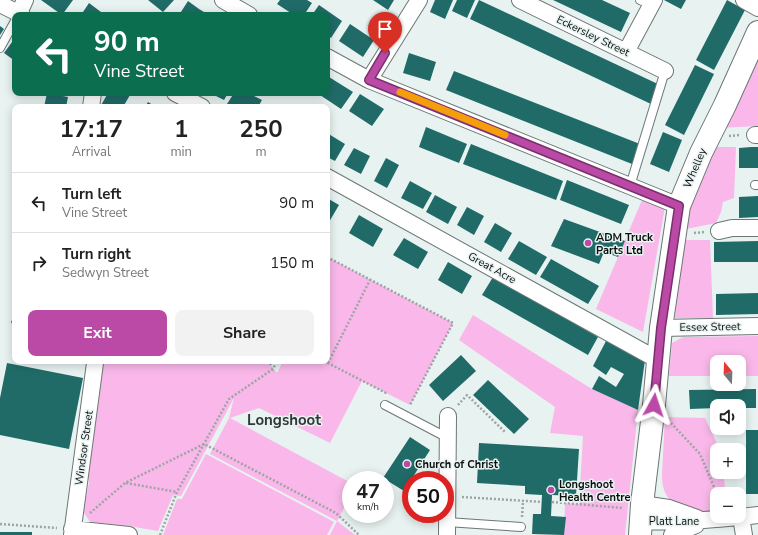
<!DOCTYPE html>
<html lang="en">
<head>
<meta charset="utf-8">
<style>
  :root { --surface:#fff; --page:#f2f2f2; --text:#222; --muted:#767676; --line:#e0e0e0; --accent:#ba4aa6 }
  body { margin:0; font-family:"Nunito Sans",sans-serif; background:var(--page); color:var(--text); height:100vh; display:flex; flex-direction:column; font-size:15px; white-space:nowrap }
  * { box-sizing:border-box; margin:0 }
  p { font-size:13px; color:var(--muted) }
  .icon { flex:none; width:22px; height:22px; fill:none; stroke:currentColor; stroke-width:2; stroke-linecap:round; stroke-linejoin:round }
  .map { position:relative; flex:1; overflow:hidden }
  .panel { position:absolute; left:12px; top:104px; width:318px; height:260px; display:flex; flex-direction:column; background:var(--surface); border-radius:8px; box-shadow:0 2px 10px #0003 }
  .panel>* { flex:none }
  .banner { position:absolute; left:12px; top:12px; width:318px; height:84px; border-radius:8px; box-shadow:0 2px 10px #0003; background:#0b6e4f; color:#fff; overflow:hidden }
  .needle { width:26px; rotate:341deg }
  .tools { position:absolute; left:710px; top:355px; display:grid; gap:8px }
  .tools a { display:grid; place-items:center; width:36px; height:36px; border-radius:8px; background:var(--surface); box-shadow:0 2px 10px #0003; font-size:20px }
  .speed { position:absolute; left:342px; top:471px; display:flex; gap:8px; font-size:20px; font-weight:700; text-align:center }
  .speed>* { display:grid; place-content:center; width:52px; height:52px; border-radius:50%; background:var(--surface); box-shadow:0 2px 10px #0003; line-height:1 }
  .speed small { font-size:10px; font-weight:400 }
  .speed .limit { border:6px solid #d22; background:#fff; color:#111 }
  .pin { position:absolute; display:grid; place-items:center; width:34px; height:34px; color:#fff; margin:-41px -17px; border-radius:50% 50% 50% 0; rotate:-45deg; box-shadow:0 0 4px #0007 }
  .pin .icon { rotate:45deg }
  .me { position:absolute; width:44px; margin:-22px; rotate:5deg; stroke-linejoin:round; filter:drop-shadow(0 0 3px #0008) }
  .turn { display:flex; align-items:center; gap:14px; height:84px; padding:0 16px; font-size:18px }
  .turn .icon { width:52px; height:52px; stroke-width:2.5 }
  .turn b { display:block; font-size:28px; line-height:34px }
  .eta { display:flex; justify-content:space-evenly; align-items:center; height:68px; text-align:center }
  .eta b { font-size:24px; font-weight:700; line-height:28px }
  .cta { display:flex; gap:8px; margin-top:auto; padding:8px 16px }
  .cta a { flex:1; height:46px; border-radius:8px; background:var(--accent); color:#fff; font-size:16px; font-weight:700; line-height:46px; text-align:center }
  .cta a+a { background:var(--page); color:var(--text) }
  ul { padding:0; list-style:none }
  li { display:flex; align-items:center; gap:12px; height:60px; padding:0 16px; border-top:1px solid var(--line) }
  li div { flex:1 }
  li b { display:block; font-size:15px }
  li em { font-style:normal }
  .map>svg:first-child { display:block }
  .green { fill:#f9b8e9 }
  .building { fill:#206b68 }
  .lines { fill:none; stroke-linecap:round; stroke-linejoin:round }
  .service-casing { stroke:#6d7675; stroke-width:10 }
  .minor-casing { stroke:#6d7675; stroke-width:18 }
  .secondary-casing { stroke:#6d7675; stroke-width:24 }
  .path { stroke:#9ca5a4; stroke-width:2.5; stroke-dasharray:2 2; stroke-linecap:butt }
  .service { stroke:#fff; stroke-width:8 }
  .minor { stroke:#fff; stroke-width:16 }
  .secondary { stroke:#fff; stroke-width:22 }
  .route-casing { stroke:#79306c; stroke-width:10 }
  .route { stroke:#ba4aa6; stroke-width:7 }
  .slow { stroke:#f59e0b; stroke-width:7 }
  .poi-dot { fill:#ba4aa6; stroke:#e7f2f1; stroke-width:1.5 }
  .labels { text-anchor:middle; dominant-baseline:central; stroke-width:3; stroke-linejoin:round; paint-order:stroke }
  .street-label { font-size:11px; fill:#0b0f0e; stroke:#e7f2f1 }
  .poi-label { font-size:11px; font-weight:bold; fill:#0b0f0e; stroke:#e7f2f1; text-anchor:start }
  .district-label { font-size:15px; font-weight:bold; fill:#303838; stroke:#e7f2f1 }
</style>
</head>
<body>
<div class="map">
<svg width="758" height="535" viewBox="0 0 758 535">
  <rect width="100%" height="100%" fill="#e7f2f1"/>
  <path class="green" d="M 758,46 L 758,126 L 720,128 Z
    M 714,147 L 736,147 L 734,198 L 723,202 L 721,212 L 716,223 L 686,229 L 684,220 Z
    M 642,200 L 665,207 L 643,332 L 596,309 Z
    M 682,240 L 710,240 L 713,318 L 675,318 Z
    M 327,257 L 453,323 L 410,405 L 362,381 L 330,443 L 259,408 L 230,418 L 351,483 L 351,495 L 337,521 L 355,535 L 330,535 L 337,521 L 210,454 L 229,418 L 234,398 L 181,496 L 173,495 L 158,531 L 129,526 L 90,522 L 83,511 L 89,483 L 88,468 L 104,361 L 264,361 L 271,365 L 277,373 L 283,361 L 327,361 Z
    M 473,315 L 592,389 L 638,410 L 625,535 L 564,535 L 565,503 L 579,504 L 583,436 L 550,433 L 555,407 L 459,340 Z
    M 758,336 L 758,376 L 739,376 L 739,362 L 717,362 L 717,376 L 669,376 L 672,343 L 683,337 Z
    M 665,417 L 705,418 L 720,450 L 717,450 L 717,472 L 724,472 L 725,494 L 717,494 L 717,512 C 688,511 661,509 662,474 Z
    M 206,454 L 334,522 L 327,535 L 163,535 L 177,499 L 182,499 Z"/>
  <path class="building" d="M 41,0 L 73,0 L 62,15 Z
    M 148,0 L 174,0 L 163,12 Z
    M 280,0 L 307,0 L 312,3 L 304,15 L 294,15 L 277,4 Z
    M 373,0 L 394,0 L 388,10 Z
    M 435,0 L 453,0 L 445,19 L 430,12 Z
    M 457,0 L 475,0 L 467,18 L 452,11 Z
    M 479,0 L 660,85 L 651,104 L 470,19 Z
    M 553,0 L 602,0 L 630,13 L 621,32 Z
    M 664,0 L 686,0 L 681,9 Z
    M 727,0 L 745,10 L 714,70 L 696,60 Z
    M 188,1 L 199,9 L 209,15 L 179,15 Z
    M 89,3 L 105,15 L 81,15 Z
    M 319,5 L 342,21 L 331,38 L 327,35 L 327,15 L 312,15 Z
    M 350,24 L 374,40 L 363,57 L 339,41 Z
    M 0,26 L 4,29 L 0,35 Z
    M 15,38 L 15,61 L 4,53 Z
    M 409,53 L 436,62 L 430,81 L 403,73 Z
    M 695,65 L 714,74 L 684,135 L 665,125 Z
    M 454,71 L 640,144 L 632,164 L 446,90 Z
    M 329,77 L 353,92 L 341,109 L 317,93 L 327,93 L 327,80 Z
    M 47,93 L 68,97 L 66,107 L 44,107 Z
    M 108,93 L 126,93 L 130,95 L 123,107 L 100,107 Z
    M 210,93 L 228,93 L 224,100 Z
    M 234,93 L 248,93 L 262,100 L 258,107 L 232,107 L 227,104 Z
    M 360,94 L 384,109 L 372,126 L 349,111 Z
    M 148,102 L 156,107 L 145,107 Z
    M 426,127 L 467,144 L 459,163 L 419,147 Z
    M 663,132 L 682,140 L 669,172 L 650,164 Z
    M 327,133 L 345,144 L 335,161 L 327,157 Z
    M 471,144 L 563,181 L 556,200 L 463,164 Z
    M 751,147 L 758,147 L 758,168 L 739,168 L 739,148 Z
    M 354,148 L 370,156 L 361,174 L 344,165 Z
    M 386,158 L 399,165 L 387,188 L 374,181 Z
    M 567,180 L 629,205 L 621,224 L 560,200 Z
    M 410,181 L 432,193 L 423,209 L 401,198 Z
    M 435,195 L 457,207 L 448,224 L 426,212 Z
    M 758,196 L 758,217 L 739,218 L 739,197 Z
    M 327,198 L 339,205 L 329,222 L 327,221 Z
    M 467,207 L 484,216 L 474,235 L 457,225 Z
    M 359,215 L 383,229 L 373,247 L 349,233 Z
    M 564,219 L 625,241 L 618,257 L 604,252 L 599,264 L 551,246 Z
    M 495,223 L 512,233 L 501,252 L 484,242 Z
    M 404,238 L 428,252 L 418,269 L 393,255 Z
    M 519,241 L 547,257 L 536,275 L 508,259 Z
    M 758,241 L 758,262 L 714,262 L 714,242 Z
    M 551,259 L 599,286 L 588,304 L 540,277 Z
    M 448,262 L 472,276 L 462,294 L 438,280 Z
    M 493,277 L 598,337 L 588,355 L 482,295 Z
    M 758,293 L 758,314 L 716,315 L 716,294 Z
    M 15,320 L 15,333 L 11,321 Z
    M 606,341 L 645,360 L 638,410 L 592,389 L 599,376 L 616,387 L 624,374 L 611,367 L 606,375 L 593,366 Z
    M 461,355 L 476,371 L 443,401 L 429,385 Z
    M 264,361 L 273,361 L 271,365 Z
    M 7,363 L 83,378 L 69,449 L 0,435 L 0,398 Z
    M 488,380 L 529,419 L 514,434 L 473,395 Z
    M 756,389 L 756,408 L 739,408 L 739,406 L 717,406 L 717,408 L 690,409 L 689,390 Z
    M 746,430 L 758,430 L 758,494 L 746,494 Z
    M 410,437 L 430,450 L 404,491 L 383,478 Z
    M 479,443 L 579,449 L 576,496 L 552,495 L 551,516 L 566,517 L 564,535 L 532,534 L 533,514 L 541,514 L 542,495 L 525,494 L 525,486 L 477,483 Z
    M 0,532 L 32,532 L 32,535 L 0,535 Z"/>
  <g class="lines">
    <defs>
      <path id="service" d="M 640,0 L 651,5
        M 0,48 L 15,21
        M 755,185 L 758,185
        M 630,186 L 665,71
        M 385,405 L 448,438
        M 447,522 L 521,527"/>
      <path id="minor" d="M 223,0 L 249,15
        M 520,0 L 665,71
        M 744,0 L 758,8
        M 0,4 L 22,15
        M 19,13 L 25,0
        M 626,52 L 654,0
        M 327,57 L 369,80 L 679,206
        M 369,80 L 419,0
        M 175,93 L 202,107
        M 91,107 L 93,93
        M 755,135 L 758,135
        M 327,177 L 658,360
        M 719,231 L 732,228 L 758,228
        M 661,328 L 758,326
        M 642,504 L 669,508 L 697,518
        M 741,517 L 744,535
        M 641,521 C 681,523 719,519 758,515
        M 72,529 L 129,535
        M 72,535 L 95,363 L 94,361
        M 447,535 L 448,416
        M 672,535 L 696,525"/>
      <path id="secondary" d="M 640,535 L 642,504 L 654,405 L 661,328 L 679,206 L 701,153 L 725,105 L 758,32"/>
    </defs>
    <use href="#service" class="service-casing"/>
    <use href="#minor" class="minor-casing"/>
    <use href="#secondary" class="secondary-casing"/>
    <path class="path" d="M 729,136 L 740,135
      M 694,233 L 705,232
      M 327,257 L 453,323 L 410,405
      M 324,361 L 388,394
      M 328,363 L 370,280
      M 458,405 L 467,395 L 505,432
      M 671,423 L 700,454 L 717,494
      M 126,483 L 177,492
      M 462,497 L 542,502
      M 552,502 L 623,508
      M 90,513 L 125,483 L 204,444 L 336,513 L 359,535
      M 522,517 L 523,501
      M 0,524 L 57,528
      M 160,535 L 177,492 L 229,399 L 273,369 L 277,361"/>
    <use href="#service" class="service"/>
    <use href="#minor" class="minor"/>
    <use href="#secondary" class="secondary"/>
  </g>
  <g class="lines">
    <defs>
      <path id="route" d="M 385,53 L 369,80 L 679,206 L 661,328 L 654,405"/>
    </defs>
    <use href="#route" class="route-casing"/>
    <use href="#route" class="route"/>
    <path class="slow" d="M 400,92 L 505,135"/>
  </g>
  <g class="poi-dot">
    <circle cx="588" cy="243" r="4"/>
    <circle cx="407" cy="464" r="4"/>
    <circle cx="551" cy="490" r="4"/>
  </g>
  <g class="labels">
    <g class="street-label">
      <text transform="translate(593 36) rotate(26)">Eckersley Street</text>
      <text transform="translate(695 168) rotate(-67)">Whelley</text>
      <text transform="translate(492 268) rotate(29)">Great Acre</text>
      <text transform="translate(710 327) rotate(-1)">Essex Street</text>
      <text transform="translate(84 448) rotate(-82)">Windsor Street</text>
      <text x="674" y="521">Platt Lane</text>
    </g>
    <g class="poi-label">
      <text x="596" y="237">ADM Truck<tspan x="596" dy="13">Parts Ltd</tspan></text>
      <text x="415" y="464">Church of Christ</text>
      <text x="559" y="484">Longshoot<tspan x="559" dy="13">Health Centre</tspan></text>
    </g>
    <g class="district-label">
      <text x="284" y="420">Longshoot</text>
    </g>
  </g>
</svg>
<div class="tools">
<a><svg class="needle" viewBox="-14 -14 28 28"><path d="M0-13l5 13h-10z" fill="#e53935"/><path d="M0 13l5-13h-10z" fill="#767676"/></svg></a>
<a><svg class="icon" aria-label="sound" viewBox="0 0 24 24"><path d="M4 9h4l5-4v14l-5-4H4zM17 9q2 3 0 6"/></svg></a>
<a>+</a>
<a>−</a>
</div>
<div class="speed"><div>47<small>km/h</small></div><div class="limit">50</div></div>
<div class="pin" style="left:385px;top:53px;background:#d93025"><svg class="icon" aria-label="arrive" viewBox="0 0 24 24"><path d="M6 21V4h12l-3 4 3 4H6"/></svg></div>
<svg class="me" style="left:654px;top:405px" viewBox="-20 -20 40 40"><path d="M0-17L14 15 0 8-14 15z" fill="#ba4aa6" stroke="#fff" stroke-width="4"/></svg>
<div class="banner">
<div class="turn"><svg class="icon" aria-label="left" viewBox="0 0 24 24"><path d="M17 20v-9H6M10 6l-5 5 5 5"/></svg><div><b>90 m</b>Vine Street</div></div>
</div>
<section class="panel">
<div class="eta">
<div><b>17:17</b><p>Arrival</p></div>
<div><b>1</b><p>min</p></div>
<div><b>250</b><p>m</p></div>
</div>
<ul>
<li><svg class="icon" aria-label="left" viewBox="0 0 24 24"><path d="M17 20v-9H6M10 6l-5 5 5 5"/></svg><div><b>Turn left</b><p>Vine Street</p></div><em>90 m</em></li>
<li><svg class="icon" aria-label="right" viewBox="0 0 24 24"><path d="M7 20v-9h11M14 6l5 5-5 5"/></svg><div><b>Turn right</b><p>Sedwyn Street</p></div><em>150 m</em></li>
</ul>
<div class="cta"><a>Exit</a><a>Share</a></div>
</section>
</div>
</body>
</html>
